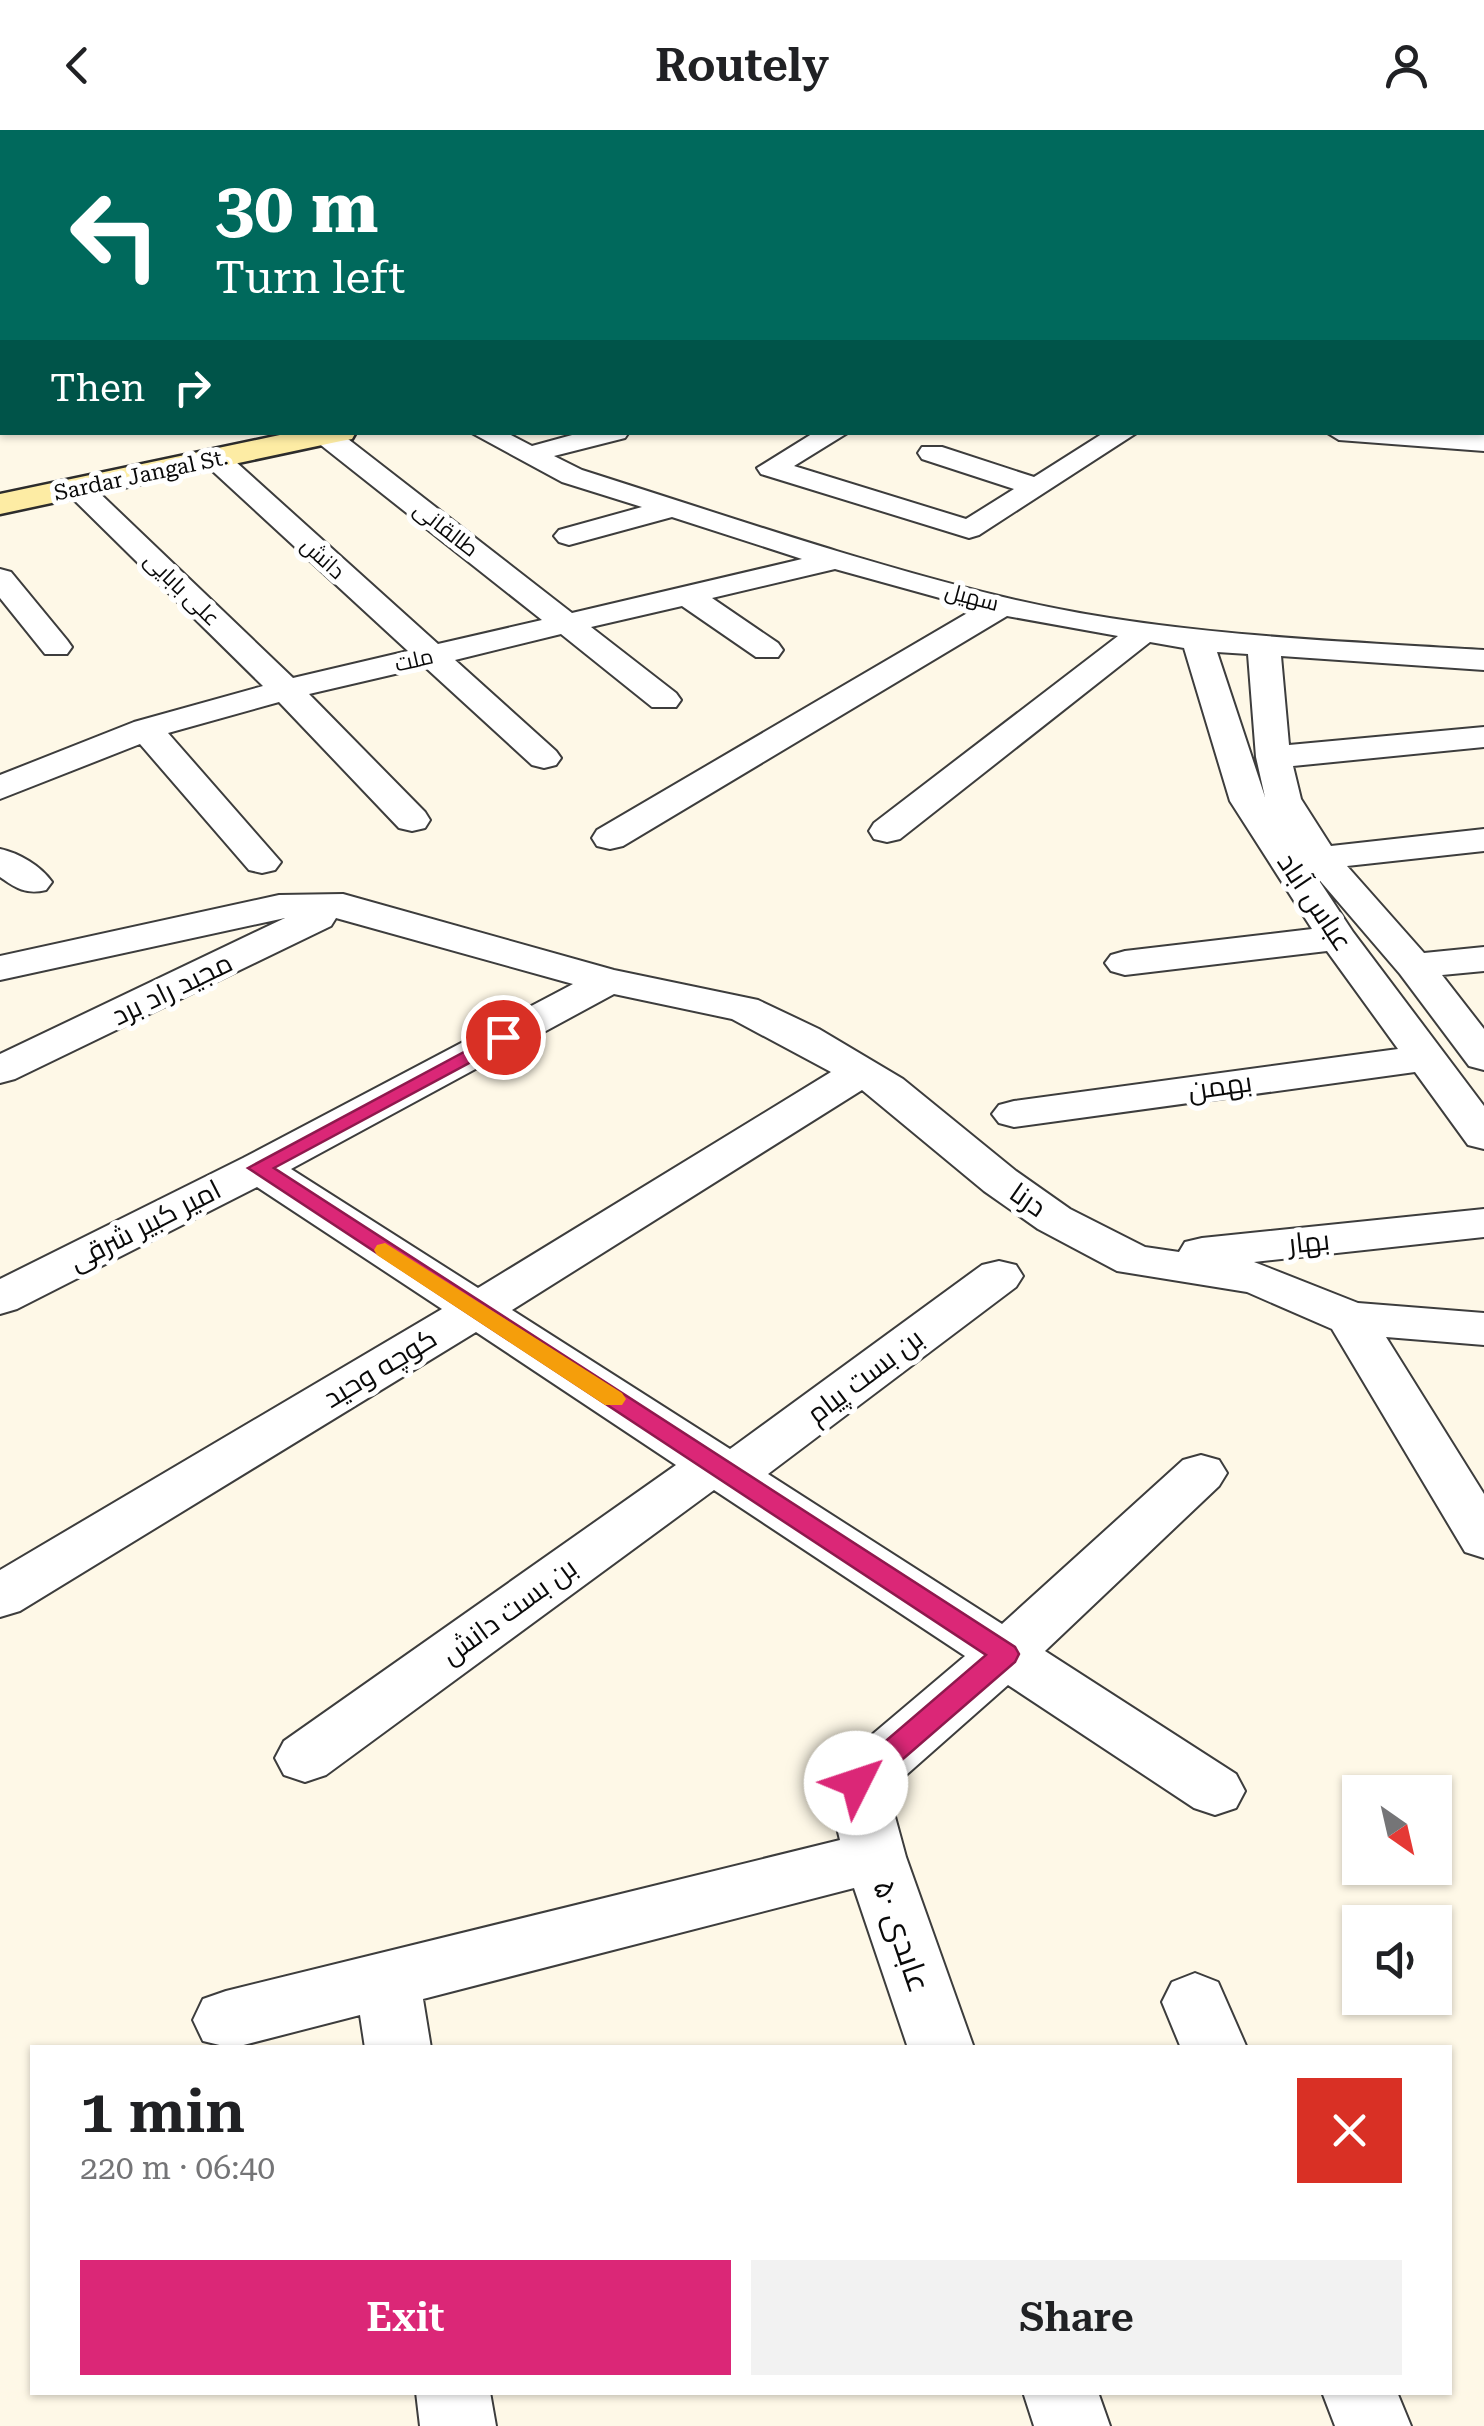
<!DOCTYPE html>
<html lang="en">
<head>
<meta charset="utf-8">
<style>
  :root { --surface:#fff; --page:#f2f2f2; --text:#202124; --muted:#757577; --accent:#db2777 }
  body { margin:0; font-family:"Roboto Serif",Cairo,serif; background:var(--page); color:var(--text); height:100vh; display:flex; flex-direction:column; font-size:38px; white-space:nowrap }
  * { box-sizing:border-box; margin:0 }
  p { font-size:32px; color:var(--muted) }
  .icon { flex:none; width:55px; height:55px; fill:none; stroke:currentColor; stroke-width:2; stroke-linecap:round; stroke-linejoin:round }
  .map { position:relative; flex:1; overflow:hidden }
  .panel { position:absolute; left:30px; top:1915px; width:1422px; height:350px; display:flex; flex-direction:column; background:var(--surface); border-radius:0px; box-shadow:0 2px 8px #0004 }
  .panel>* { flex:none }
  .top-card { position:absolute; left:0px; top:0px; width:1485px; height:305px; box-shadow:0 2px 8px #0004; background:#00695c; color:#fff; overflow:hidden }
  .needle { width:65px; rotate:146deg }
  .fabs { position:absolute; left:1342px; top:1645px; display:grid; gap:20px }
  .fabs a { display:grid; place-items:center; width:110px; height:110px; border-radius:0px; background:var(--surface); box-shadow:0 2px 8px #0004; font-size:50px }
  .pin { position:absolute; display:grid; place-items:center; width:85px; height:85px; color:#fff; margin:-42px; border:5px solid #fff; border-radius:50%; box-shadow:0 2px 10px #0007 }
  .me { position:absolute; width:110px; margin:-55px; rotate:49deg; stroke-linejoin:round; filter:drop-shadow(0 0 8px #0008) }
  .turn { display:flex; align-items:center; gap:35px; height:210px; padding:0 50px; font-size:45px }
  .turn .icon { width:130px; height:130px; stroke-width:2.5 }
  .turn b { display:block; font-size:70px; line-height:85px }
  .then { display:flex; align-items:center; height:95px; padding:0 50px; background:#0003; gap:20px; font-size:38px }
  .round { display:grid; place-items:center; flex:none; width:105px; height:105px; border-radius:0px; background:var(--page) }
  .head { display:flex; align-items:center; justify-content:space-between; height:170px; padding:0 50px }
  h1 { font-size:60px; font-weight:600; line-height:75px }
  .cta { display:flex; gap:20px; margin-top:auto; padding:20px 50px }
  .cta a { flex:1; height:115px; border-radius:0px; background:var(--accent); color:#fff; font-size:40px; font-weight:600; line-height:115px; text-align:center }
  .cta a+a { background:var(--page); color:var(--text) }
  header { display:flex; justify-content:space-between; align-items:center; height:130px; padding:0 50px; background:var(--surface); font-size:45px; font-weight:600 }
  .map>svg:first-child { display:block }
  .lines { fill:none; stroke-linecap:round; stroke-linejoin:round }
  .minor-casing { stroke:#3d3d3d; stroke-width:4 }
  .secondary-casing { stroke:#2c2c2c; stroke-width:5 }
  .minor { fill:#fff; fill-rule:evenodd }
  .secondary { fill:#fdeca4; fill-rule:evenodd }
  .route { fill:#db2777; stroke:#8e194d; stroke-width:2.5 }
  .slow { fill:#f59e0b }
  .labels { text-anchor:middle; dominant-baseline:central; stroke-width:10; stroke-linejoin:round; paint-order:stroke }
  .far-street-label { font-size:22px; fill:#0a0a0a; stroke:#fff }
  .street-label { font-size:28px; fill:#0a0a0a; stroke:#fff }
  .near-street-label { font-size:32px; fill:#0a0a0a; stroke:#fff }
</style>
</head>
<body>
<header><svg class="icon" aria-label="back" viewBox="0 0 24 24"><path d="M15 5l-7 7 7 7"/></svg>Routely<svg class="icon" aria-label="person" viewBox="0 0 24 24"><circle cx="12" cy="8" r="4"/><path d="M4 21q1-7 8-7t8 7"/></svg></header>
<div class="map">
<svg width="1484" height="2296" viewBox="0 0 1484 2296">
  <rect width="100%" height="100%" fill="#fef8e7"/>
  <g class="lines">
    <defs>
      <path id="minor" d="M 380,0 L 410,0 L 412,2 L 382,2 Z
        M 502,0 L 532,0 L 534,2 L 504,2 Z
        M 1112,0 L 1144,0 L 1146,2 L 1114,2 Z
        M 0,32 L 2,33 L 2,46 L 0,46 Z
        M 1482,58 L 1484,58 L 1484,70 L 1482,70 Z
        M 1482,93 L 1484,93 L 1484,107 L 1482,107 Z
        M 2,105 L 2,119 L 0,120 L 0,106 Z
        M 1482,130 L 1484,130 L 1484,144 L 1482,144 Z
        M 0,146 L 2,146 L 2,160 L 0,160 Z
        M 1482,169 L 1484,169 L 1484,183 L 1482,183 Z
        M 316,302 L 339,302 L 572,483 L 802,429 L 672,387 L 569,415 L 559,412 L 554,406 L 559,400 L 642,377 L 562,352 L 470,302 L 505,302 L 532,316 L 583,302 L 629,302 L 625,308 L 554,326 L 582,340 C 721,384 860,432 1003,467 C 1160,505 1323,510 1484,520 L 1484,540 L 1281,526 L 1289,615 L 1484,597 L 1484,617 L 1293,636 L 1301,669 L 1331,716 L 1484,699 L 1484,721 L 1347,736 L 1424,823 L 1484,817 L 1484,841 L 1442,845 L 1484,899 L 1484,940 L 1469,936 L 1400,844 L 1316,746 L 1353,802 L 1484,976 L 1484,1019 L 1468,1015 L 1415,942 L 1014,997 L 999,993 L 992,984 L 999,975 L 1014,971 L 1398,919 L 1327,821 L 1125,845 L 1111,841 L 1105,833 L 1111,825 L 1125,821 L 1312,799 L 1230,671 L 1184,518 L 1150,512 L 900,709 L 887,712 L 874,709 L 869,701 L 874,693 L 1118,506 L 1007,486 L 623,716 L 610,719 L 597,716 L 592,708 L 597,700 L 976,478 L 835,439 L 712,468 L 778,513 L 783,520 L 778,527 L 756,527 L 682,476 L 591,497 L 676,563 L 681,570 L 676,577 L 652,577 L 561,504 L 455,530 L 556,621 L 561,628 L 556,635 L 544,638 L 532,635 L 425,537 L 309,564 L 425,682 L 430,690 L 425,698 L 412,701 L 399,698 L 279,572 L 168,603 L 281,732 L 275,740 L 262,743 L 249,740 L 140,614 L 0,669 L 0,645 L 134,592 L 263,556 L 68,364 L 64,358 L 68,352 L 88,352 L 293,548 L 408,521 L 206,335 L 202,329 L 206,323 L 226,323 L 438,514 L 542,490 L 317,312 ZM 1217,522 L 1248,524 L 1256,627 L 1265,667 Z
        M 815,302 L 849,302 L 794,336 L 966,389 L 1014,359 L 922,329 L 918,323 L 922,317 L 942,317 L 1034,347 L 1105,302 L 1138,302 L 979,405 L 969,408 L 761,344 L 757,338 Z
        M 1326,302 L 1484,305 L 1484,321 L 1339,310 Z
        M 0,439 L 11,442 L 67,510 L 72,517 L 67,524 L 45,524 L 0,468 Z
        M 0,719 C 19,723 41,736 52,752 L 46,760 C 26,765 16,758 0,747 Z
        M 343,764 L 614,840 L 758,870 L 819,899 L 903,949 L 1016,1041 L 1070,1079 L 1145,1117 L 1179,1122 L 1185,1112 L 1202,1108 L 1484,1079 L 1484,1107 L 1254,1132 L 1358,1173 L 1484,1183 L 1484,1215 L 1386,1207 L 1484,1364 L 1484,1428 L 1465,1422 L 1332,1199 L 1247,1162 L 1117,1141 L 1038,1099 L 984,1061 L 862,960 L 512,1180 L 730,1319 L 982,1135 L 999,1131 L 1016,1135 L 1023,1146 L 1016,1157 L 768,1344 L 1002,1494 L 1183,1330 L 1201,1325 L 1219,1330 L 1227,1343 L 1219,1356 L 1045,1521 L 1236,1644 L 1245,1661 L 1236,1678 L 1215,1685 L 1194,1678 L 1008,1555 L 888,1661 L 906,1727 L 974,1918 L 908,1918 L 854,1758 L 423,1869 L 431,1918 L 365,1918 L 360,1885 L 232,1918 L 203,1911 L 193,1890 L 203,1869 L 226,1861 L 840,1710 L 826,1653 L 835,1636 L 965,1526 L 714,1360 L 326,1645 L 305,1652 L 284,1645 L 275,1628 L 284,1611 L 676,1335 L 476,1202 L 20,1481 L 0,1487 L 0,1440 L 442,1179 L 257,1057 L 17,1179 L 0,1184 L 0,1149 L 243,1028 L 573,854 L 336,788 L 331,796 L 15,949 L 0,953 L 0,924 L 285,788 L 0,850 L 0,826 L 279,765 ZM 614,864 L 732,889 L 831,942 L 478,1158 L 291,1039 Z
        M 1195,1843 L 1218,1852 L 1247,1918 L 1181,1918 L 1162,1872 L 1172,1852 Z
        M 416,2262 L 490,2262 L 496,2296 L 420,2296 Z
        M 1023,2262 L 1098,2262 L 1110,2296 L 1034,2296 Z
        M 1322,2262 L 1397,2262 L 1411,2296 L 1335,2296 Z"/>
      <path id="secondary" d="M 294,302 L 356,302 L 352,309 L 341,311 L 0,384 L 0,364 Z"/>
    </defs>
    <use href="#minor" class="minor-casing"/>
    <use href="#secondary" class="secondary-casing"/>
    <use href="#minor" class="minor"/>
    <use href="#secondary" class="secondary"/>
  </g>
  <path class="route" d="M 503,901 L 510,903 L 510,911 L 274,1038 L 1015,1517 L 1019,1524 L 1015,1532 L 866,1661 L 856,1664 L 846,1661 L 841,1653 L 846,1645 L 986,1525 L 248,1038 Z"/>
  <path class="slow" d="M 385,1113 L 622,1263 L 626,1269 L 622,1275 L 605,1275 L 377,1125 L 374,1120 L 377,1115 Z"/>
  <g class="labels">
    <g class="far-street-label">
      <text transform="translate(141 345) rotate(-12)">Sardar Jangal St.</text>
      <text transform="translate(446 399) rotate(38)">طالقانی</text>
      <text transform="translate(323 428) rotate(42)">دانش</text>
      <text transform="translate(182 459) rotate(44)">علی بابایی</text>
      <text transform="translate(972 467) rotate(15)">سهیل</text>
      <text transform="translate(414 530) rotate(-13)">ملت</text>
    </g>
    <g class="street-label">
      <text transform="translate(1315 772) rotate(56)">عباس آباد</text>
      <text transform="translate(172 859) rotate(-26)">مجید راد برد</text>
      <text transform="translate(1220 956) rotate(-8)">بهمن</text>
      <text transform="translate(1028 1070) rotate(35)">درنا</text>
      <text transform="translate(145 1095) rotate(-27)">امیر کبیر شرقی</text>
      <text transform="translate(1309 1112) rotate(-6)">بهار</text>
      <text transform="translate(380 1238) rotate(-31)">کوچه وحید</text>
      <text transform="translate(865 1246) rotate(-37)">بن بست پیام</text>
      <text transform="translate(509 1481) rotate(-36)">بن بست دانش</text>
    </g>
    <g class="near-street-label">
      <text transform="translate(902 1806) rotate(71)">عابدی ۵۰</text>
    </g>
  </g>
</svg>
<div class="fabs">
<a><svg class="needle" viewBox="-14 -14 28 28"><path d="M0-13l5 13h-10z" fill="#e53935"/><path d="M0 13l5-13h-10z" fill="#757577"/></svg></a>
<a><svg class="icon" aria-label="sound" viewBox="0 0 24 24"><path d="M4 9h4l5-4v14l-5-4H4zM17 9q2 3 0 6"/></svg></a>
</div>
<div class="pin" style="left:503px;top:907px;background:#d93025"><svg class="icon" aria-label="arrive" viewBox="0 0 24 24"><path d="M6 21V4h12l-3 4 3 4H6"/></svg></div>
<svg class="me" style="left:856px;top:1653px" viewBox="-20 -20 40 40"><circle r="19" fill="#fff"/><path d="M0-13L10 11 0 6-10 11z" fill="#db2777"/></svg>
<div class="top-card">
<div class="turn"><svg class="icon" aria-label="left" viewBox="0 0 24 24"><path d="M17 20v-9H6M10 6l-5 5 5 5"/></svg><div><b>30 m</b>Turn left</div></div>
<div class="then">Then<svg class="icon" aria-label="right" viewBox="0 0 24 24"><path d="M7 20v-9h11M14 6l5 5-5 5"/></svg></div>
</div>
<section class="panel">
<div class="head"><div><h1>1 min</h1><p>220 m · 06:40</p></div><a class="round" style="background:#d93025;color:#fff"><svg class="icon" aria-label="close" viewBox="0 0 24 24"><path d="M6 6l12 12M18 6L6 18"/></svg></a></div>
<div class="cta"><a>Exit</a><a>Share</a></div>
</section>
</div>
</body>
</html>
